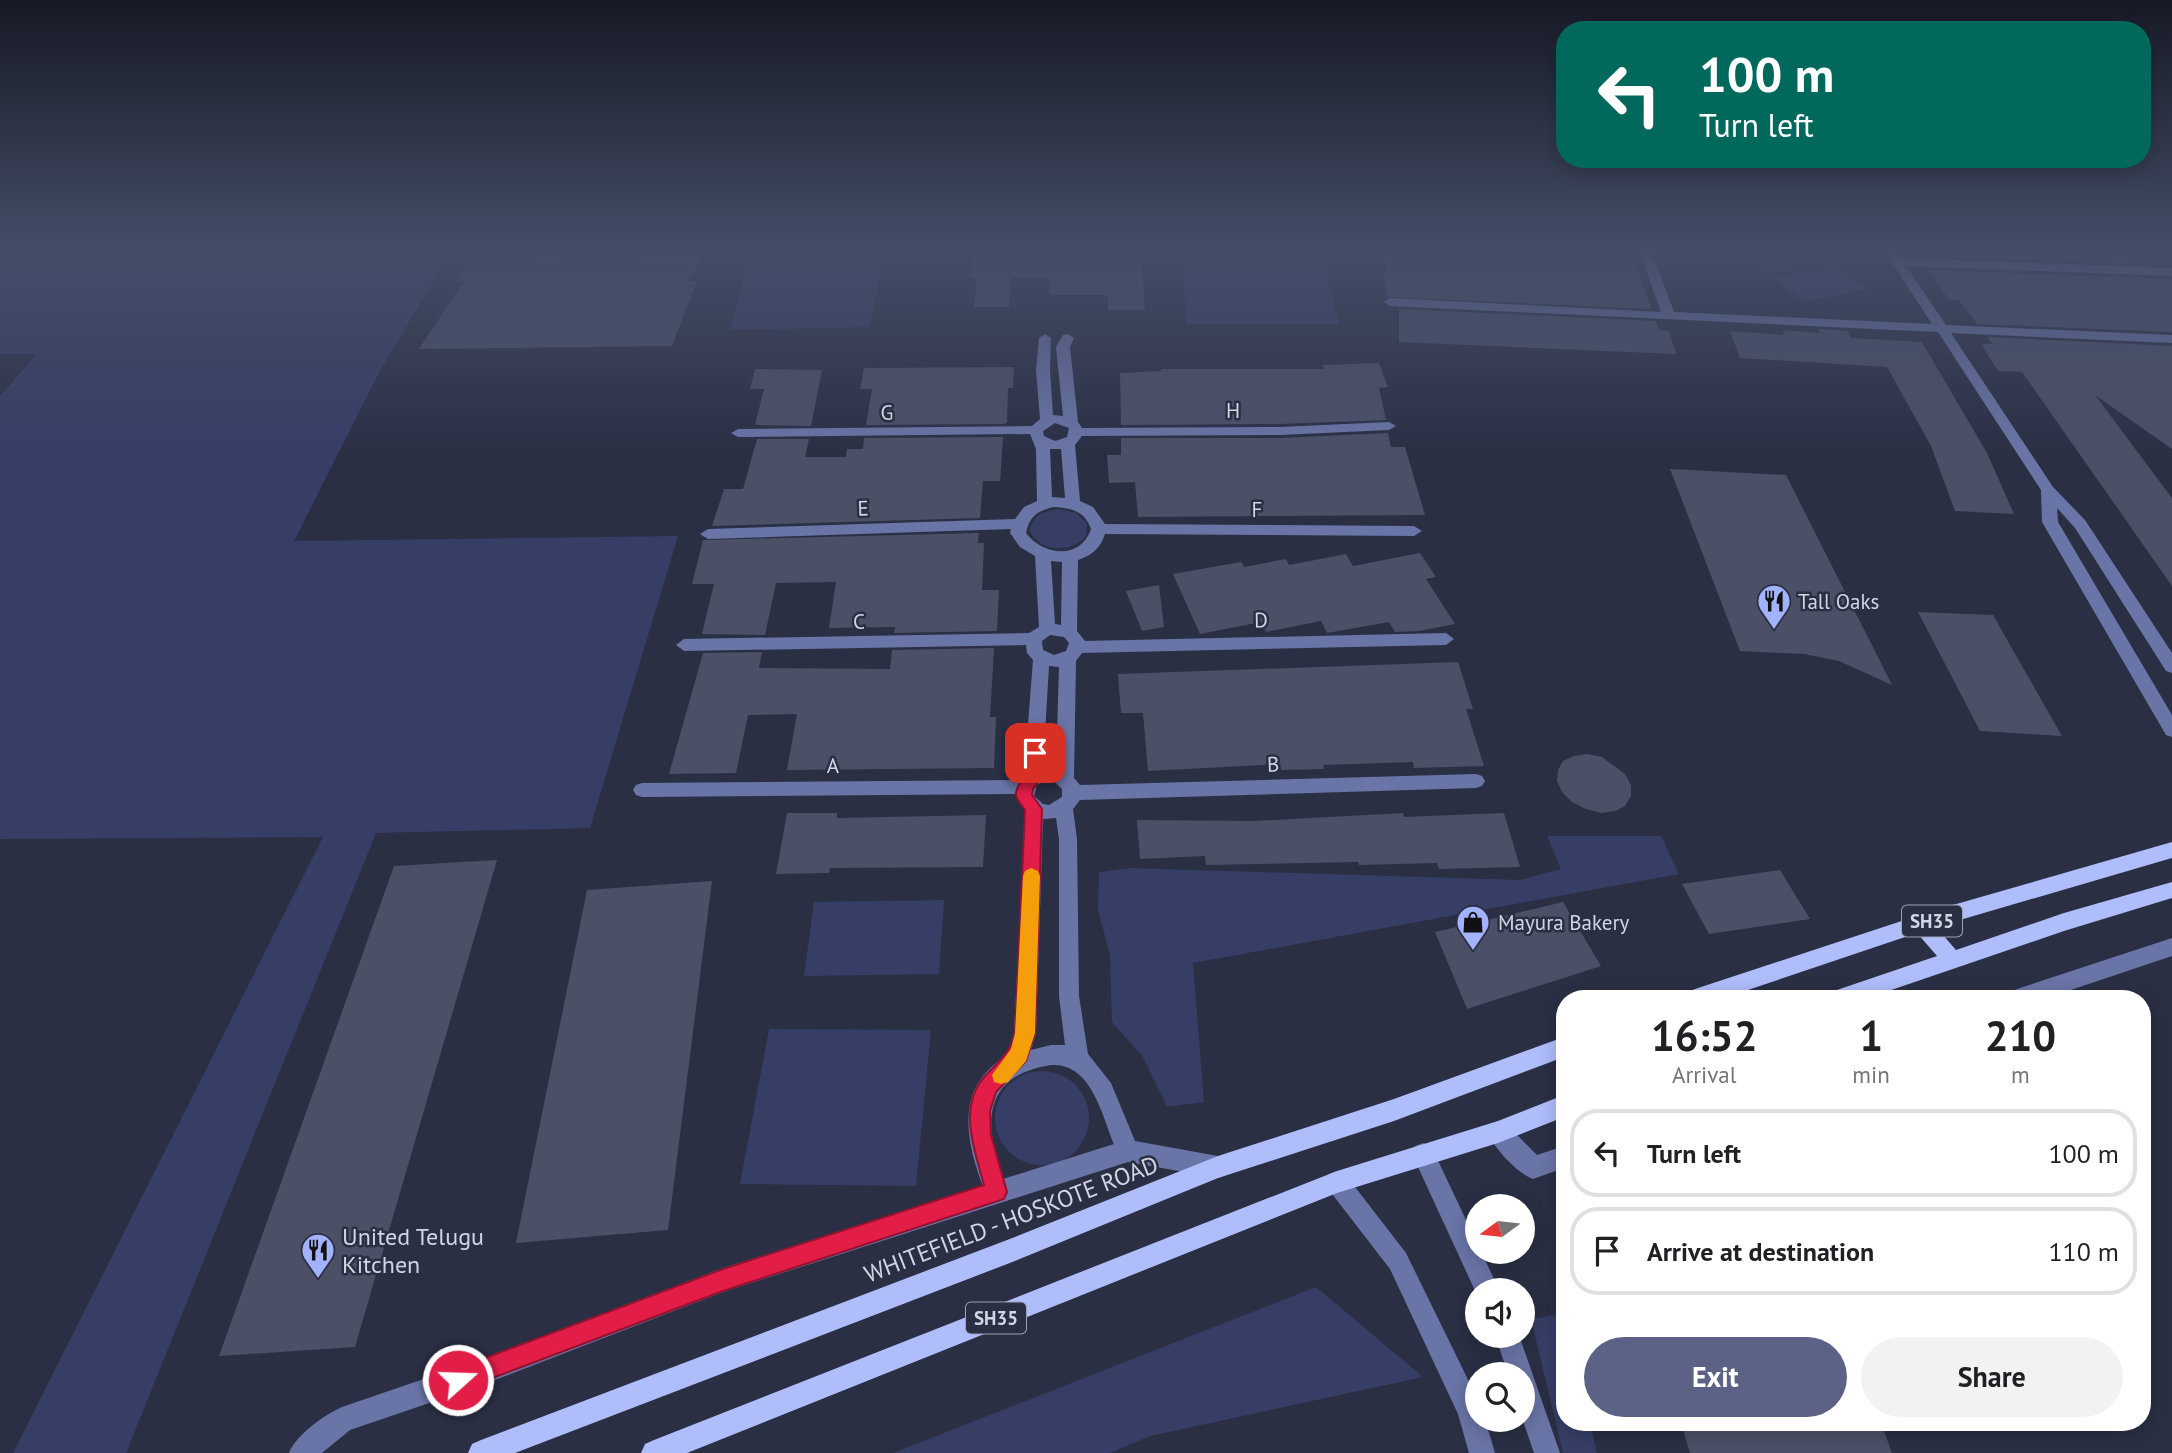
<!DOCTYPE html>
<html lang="en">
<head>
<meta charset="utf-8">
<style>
  :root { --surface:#fff; --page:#f2f2f2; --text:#202124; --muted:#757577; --line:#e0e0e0; --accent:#5b6286 }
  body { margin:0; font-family:"PT Sans",sans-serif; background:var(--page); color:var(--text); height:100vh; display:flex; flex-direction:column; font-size:26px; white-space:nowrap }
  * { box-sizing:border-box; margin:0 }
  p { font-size:23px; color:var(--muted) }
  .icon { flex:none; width:38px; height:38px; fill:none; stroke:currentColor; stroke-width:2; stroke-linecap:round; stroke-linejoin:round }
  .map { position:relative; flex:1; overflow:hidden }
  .sheet { position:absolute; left:1556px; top:990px; width:595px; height:441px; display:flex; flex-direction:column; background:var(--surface); border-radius:28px; box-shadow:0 4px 18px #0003 }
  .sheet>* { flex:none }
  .guide { position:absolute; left:1556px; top:21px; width:595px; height:147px; border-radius:28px; box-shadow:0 4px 18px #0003; background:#00695c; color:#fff; overflow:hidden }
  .needle { width:46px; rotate:255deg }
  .controls { position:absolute; left:1465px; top:1194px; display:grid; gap:14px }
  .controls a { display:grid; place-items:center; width:70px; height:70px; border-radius:50%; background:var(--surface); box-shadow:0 4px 18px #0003; font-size:35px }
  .pin { position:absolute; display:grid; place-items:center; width:60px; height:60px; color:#fff; margin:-30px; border-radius:14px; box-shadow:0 4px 10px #0006 }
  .me { position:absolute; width:77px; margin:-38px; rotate:70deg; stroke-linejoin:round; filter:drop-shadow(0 0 5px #0008) }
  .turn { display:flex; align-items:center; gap:24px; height:147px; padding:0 28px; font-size:32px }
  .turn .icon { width:91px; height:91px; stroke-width:2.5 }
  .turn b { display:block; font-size:49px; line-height:60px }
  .eta { display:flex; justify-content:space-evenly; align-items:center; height:119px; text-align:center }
  .eta b { font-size:42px; font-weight:800; line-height:49px }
  .primary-button { display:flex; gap:14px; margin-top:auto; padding:14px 28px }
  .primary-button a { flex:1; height:80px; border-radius:42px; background:var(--accent); color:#fff; font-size:28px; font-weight:800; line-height:80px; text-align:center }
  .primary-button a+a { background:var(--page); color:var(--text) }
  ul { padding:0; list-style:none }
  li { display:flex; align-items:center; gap:21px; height:88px; margin:0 14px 10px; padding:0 14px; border:4px solid var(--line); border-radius:28px }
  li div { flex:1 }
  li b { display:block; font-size:26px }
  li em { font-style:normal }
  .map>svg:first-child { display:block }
  .green { fill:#363e66 }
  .building { fill:#4b5067 }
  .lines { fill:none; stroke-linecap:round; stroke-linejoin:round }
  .minor { fill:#6a75a7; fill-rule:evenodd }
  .major { fill:#afbdfb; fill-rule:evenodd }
  .route { fill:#e11d48; stroke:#92132f; stroke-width:2 }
  .slow { fill:#f59e0b }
  .labels { text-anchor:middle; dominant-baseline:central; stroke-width:5; stroke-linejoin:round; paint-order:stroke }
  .shield { fill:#2a2f44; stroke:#a0a3b3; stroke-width:2 }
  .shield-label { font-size:19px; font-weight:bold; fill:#d2d5e3 }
  .street-label { font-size:21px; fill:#d2d5e3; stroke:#2a2f44 }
  .poi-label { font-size:21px; fill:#d2d5e3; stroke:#2a2f44; text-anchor:start }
  .near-street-label { font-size:24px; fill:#d2d5e3; stroke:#2a2f44 }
  .near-poi-label { font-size:24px; fill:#d2d5e3; stroke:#2a2f44; text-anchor:start }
</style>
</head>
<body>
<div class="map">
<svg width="2172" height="1453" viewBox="0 0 2172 1453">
  <rect width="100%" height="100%" fill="#2a2f44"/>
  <path class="green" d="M 0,250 L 452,250 L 378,374 L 294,541 L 678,536 L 590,828 L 376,833 L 126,1453 L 13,1453 L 323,837 L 0,839 L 0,396 L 37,354 L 0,354 Z
    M 1757,250 L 1813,250 L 1828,261 L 1769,274 L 1742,253 Z
    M 1191,254 L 1322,256 L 1339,324 L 1186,324 L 1183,268 L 1191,267 Z
    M 749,256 L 885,257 L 869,327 L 730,330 Z
    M 1835,266 L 1866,289 L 1804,302 L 1774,278 Z
    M 1059,509 L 1076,513 L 1087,523 L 1086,536 C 1072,553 1040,553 1030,531 C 1032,515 1045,511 1059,509 Z
    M 1547,836 L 1661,836 L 1679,874 L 1193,963 L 1204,1102 L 1167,1107 L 1143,1057 L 1112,1022 L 1110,955 L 1098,910 L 1099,872 L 1130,868 L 1519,880 L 1561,869 Z
    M 944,900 L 939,974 L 804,976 L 814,902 Z
    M 769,1029 L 931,1030 L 916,1186 L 740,1184 Z
    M995 1118a47 47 0 1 1 94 0a47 47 0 1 1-94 0Z
    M 1316,1287 L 1423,1377 L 1150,1436 L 1110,1453 L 893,1453 Z
    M 1564,1314 L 1564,1423 L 1590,1423 L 1597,1453 L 1563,1453 L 1531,1319 Z"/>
  <path class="building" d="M 973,250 L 1009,250 L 1008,256 L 1049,256 L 1049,250 L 1141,250 L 1145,310 L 1108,310 L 1108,295 L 1049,295 L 1050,277 L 1011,277 L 1009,307 L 974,307 L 977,278 L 971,278 Z
    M 1385,250 L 1581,250 L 1582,252 L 1631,254 L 1652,309 L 1387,297 L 1383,272 L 1386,272 Z
    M 1916,250 L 2172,250 L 2172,265 L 1920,256 Z
    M 624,256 L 702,258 L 688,281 L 697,281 L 672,346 L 419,349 L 464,281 L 457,281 L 473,259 L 530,261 L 533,257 L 622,260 Z
    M 1929,270 L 2172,279 L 2172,332 L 1977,324 L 1959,300 L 1949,300 Z
    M 1399,309 L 1656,321 L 1659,330 L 1669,331 L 1676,354 L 1399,342 Z
    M 1818,329 L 1848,331 L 1851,338 L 1922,342 L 1987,453 L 2014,514 L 1955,511 L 1931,446 L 1887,367 L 1740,358 L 1730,331 L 1784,335 L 1783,330 L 1820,333 Z
    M 1987,337 L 2172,346 L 2172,449 L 2095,395 L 2172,498 L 2172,586 L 2022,372 L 1998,371 L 1981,344 L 1993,344 Z
    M 1379,363 L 1388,387 L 1379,388 L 1386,420 L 1280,424 L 1121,425 L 1120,373 L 1161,371 L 1161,369 L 1324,369 L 1323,365 Z
    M 1014,367 L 1013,388 L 1008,388 L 1007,422 L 1004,424 L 866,425 L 872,389 L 860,389 L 864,368 Z
    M 755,369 L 822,370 L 811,426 L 755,425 L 764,389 L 750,389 Z
    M 1388,433 L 1391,447 L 1405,447 L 1425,515 L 1138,517 L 1135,482 L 1109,483 L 1107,455 L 1121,455 L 1121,438 L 1280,438 Z
    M 1003,437 L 1000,481 L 983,481 L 980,518 L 712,526 L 724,489 L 743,489 L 757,439 L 809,439 L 805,457 L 846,457 L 847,449 L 863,449 L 864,438 Z
    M 1670,469 L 1786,475 L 1892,685 L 1839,661 L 1804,654 L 1740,651 Z
    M 979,533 L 978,543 L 984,543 L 982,590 L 999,590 L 997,631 L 894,633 L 895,627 L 829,628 L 836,582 L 776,583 L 765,635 L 702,634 L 714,584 L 692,584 L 703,540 Z
    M 1420,553 L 1436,577 L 1426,579 L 1455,624 L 1419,631 L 1395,632 L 1389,622 L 1327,633 L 1321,621 L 1266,632 L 1261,622 L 1200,634 L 1173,574 L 1241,562 L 1244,567 L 1286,559 L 1289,565 L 1346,554 L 1353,566 Z
    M 1159,585 L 1164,627 L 1142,631 L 1126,591 Z
    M 1918,612 L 1993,615 L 2062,736 L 1980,731 Z
    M 994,648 L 990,717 L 996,717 L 994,768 L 787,770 L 797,714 L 748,715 L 736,773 L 669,774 L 703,653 L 762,652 L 759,668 L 890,669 L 892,650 Z
    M 1458,662 L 1473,709 L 1466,709 L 1484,766 L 1414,768 L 1413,762 L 1323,765 L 1324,769 L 1281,770 L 1280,764 L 1148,771 L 1143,713 L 1121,713 L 1118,674 Z
    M 1587,754 L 1602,757 L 1625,774 L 1631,785 L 1631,796 L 1625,806 L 1615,811 L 1601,813 L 1586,809 L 1572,802 L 1562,792 L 1557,781 L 1558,770 L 1563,761 L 1574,756 Z
    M 787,813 L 837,813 L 837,818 L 986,815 L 983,867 L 830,868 L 829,873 L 776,874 Z
    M 1403,813 L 1404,817 L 1504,813 L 1520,867 L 1439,869 L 1437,863 L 1359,865 L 1358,862 L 1206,865 L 1205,856 L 1140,859 L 1137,820 L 1255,821 Z
    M 497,860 L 355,1347 L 219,1356 L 394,866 Z
    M 1780,870 L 1810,919 L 1709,934 L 1682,884 Z
    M 712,881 L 668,1230 L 516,1243 L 587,890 Z
    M 1563,902 L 1601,966 L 1467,1009 L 1435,932 Z
    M 1681,1423 L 1881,1423 L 1892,1453 L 1690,1453 Z"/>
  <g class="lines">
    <path class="minor" d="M 1639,250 L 1651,250 L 1674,312 L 1932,324 L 1884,250 L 1896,250 L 1902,258 L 2172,268 L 2172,276 L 1906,266 L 1946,325 L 2172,335 L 2172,343 L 1951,333 L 2053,487 L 2085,520 L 2172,653 L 2172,673 L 2166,671 L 2075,528 L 2057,508 L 2058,522 L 2172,715 L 2172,737 L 2166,735 L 2042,522 L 2041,490 L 1938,332 L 1390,306 L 1384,302 L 1390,298 L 1661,312 Z
      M 1045,334 L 1051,338 L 1050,370 L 1053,415 L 1063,416 L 1056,347 L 1063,335 L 1068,334 L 1074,338 L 1070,347 L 1078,422 L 1082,428 L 1280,427 L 1389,422 L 1396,426 L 1389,430 L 1280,435 L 1082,436 L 1075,445 L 1080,501 L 1093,507 L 1105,524 L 1414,526 L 1422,531 L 1414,536 L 1105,534 C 1100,549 1092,555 1078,560 L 1077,631 L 1085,641 L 1446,633 L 1454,639 L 1446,645 L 1082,653 L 1076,661 L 1074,778 L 1080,785 L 1476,774 L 1482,776 L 1485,781 L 1482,786 L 1476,788 L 1080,800 L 1073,809 L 1077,839 L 1079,996 L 1088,1054 L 1111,1083 L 1135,1141 L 1218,1156 L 1226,1159 L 1229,1167 L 1226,1175 L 1218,1178 L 1128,1162 L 723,1292 L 482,1385 L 350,1430 L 322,1453 L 289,1453 C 296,1435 324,1415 342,1407 L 482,1359 L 723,1268 L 983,1186 C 970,1153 958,1106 983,1076 C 999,1057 1007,1060 1014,1033 L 1025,811 L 1016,794 L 642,797 L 636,795 L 633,790 L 636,785 L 642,783 L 1021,780 L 1024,775 L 1033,660 L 1027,653 L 1026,645 L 684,651 L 676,645 L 684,639 L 1029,633 L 1039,627 L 1035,556 L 1020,547 L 1010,533 L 1011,529 L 708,539 L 700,534 L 708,529 L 1015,519 L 1024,507 L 1037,501 L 1036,449 L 1030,434 L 738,437 L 731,433 L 738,429 L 1032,426 L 1040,419 L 1036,370 L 1039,338 ZM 1055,423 L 1069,428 L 1067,437 L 1055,441 L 1044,436 L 1043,431 ZM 1050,449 L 1061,449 L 1065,498 L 1052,497 ZM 1054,507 C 1071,508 1085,511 1091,529 C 1081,560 1043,556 1026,533 C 1029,516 1039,510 1054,507 ZM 1051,561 L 1062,562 L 1061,625 L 1055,624 ZM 1050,635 L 1064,637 L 1069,643 L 1066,651 L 1054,655 L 1043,650 L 1042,641 ZM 1049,666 L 1059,667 L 1056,768 L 1043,766 ZM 1046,781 L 1055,782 L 1062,789 L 1062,797 L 1049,805 L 1043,804 L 1034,796 L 1037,785 ZM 1056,818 L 1059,839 L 1059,996 L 1065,1045 L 1051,1045 L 1031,1050 L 1036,1033 L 1043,819 ZM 1051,1065 C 1091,1062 1102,1115 1114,1144 L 1003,1179 C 984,1124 981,1076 1051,1065 Z
      M 2172,938 L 2172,956 L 2044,999 L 2007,999 L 2010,992 L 2017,989 Z
      M 1498,1121 L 1506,1124 L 1537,1155 L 1564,1146 L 1564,1168 L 1533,1179 C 1517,1173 1494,1148 1487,1132 L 1490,1124 Z
      M 1423,1143 L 1431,1146 L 1477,1243 L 1477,1251 L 1481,1251 L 1499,1290 L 1477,1290 L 1477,1295 L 1412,1154 L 1415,1146 Z
      M 1337,1171 L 1345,1174 L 1406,1253 L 1477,1398 L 1477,1419 L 1485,1419 L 1495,1453 L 1469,1453 L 1458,1414 L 1390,1269 L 1329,1190 L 1326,1182 L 1329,1174 Z
      M 1495,1335 L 1519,1335 L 1560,1453 L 1534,1453 L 1522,1418 L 1522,1374 L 1508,1374 Z"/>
    <path class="major" d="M 2172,842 L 2172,858 L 1936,927 L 1956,950 L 2064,913 L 2172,882 L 2172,898 L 2064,931 L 1865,999 L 1828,999 L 1831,992 L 1937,956 L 1917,933 L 1721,999 L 1685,999 L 1688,992 L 1695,989 L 1932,911 Z
      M 1564,1037 L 1564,1057 L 1394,1121 L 1218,1178 L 1015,1261 L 515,1453 L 468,1453 L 472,1444 L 481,1440 L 1015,1237 L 1218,1156 L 1394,1099 Z
      M 1564,1095 L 1564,1117 L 1498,1143 L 1337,1193 L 687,1453 L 641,1453 L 645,1444 L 654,1440 L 1337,1171 L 1498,1121 Z"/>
  </g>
  <linearGradient id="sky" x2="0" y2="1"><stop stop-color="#171a25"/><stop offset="0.55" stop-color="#444d67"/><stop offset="1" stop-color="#444d67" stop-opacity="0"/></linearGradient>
  <rect width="2172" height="453" fill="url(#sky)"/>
  <path class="route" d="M 1035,747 L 1043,753 L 1042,777 L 1033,789 L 1032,795 L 1042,809 L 1035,1033 L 1026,1061 L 996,1092 L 990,1111 L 991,1135 L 1007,1192 L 1004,1199 L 723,1291 L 458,1391 L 450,1388 L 447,1380 L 450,1372 L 458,1368 L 723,1269 L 984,1185 C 975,1151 957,1107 985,1076 C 999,1061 1010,1054 1015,1033 L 1025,810 C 1011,792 1015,793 1024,776 C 1027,770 1026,760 1027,753 Z"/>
  <path class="slow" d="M 1031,868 L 1038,871 L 1040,876 L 1035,1033 L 1026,1061 L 1008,1082 L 1001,1084 L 994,1082 L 992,1075 L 1011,1049 L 1015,1033 L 1023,876 L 1025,871 Z"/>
  <defs>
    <symbol id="restaurant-pin" viewBox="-11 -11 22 30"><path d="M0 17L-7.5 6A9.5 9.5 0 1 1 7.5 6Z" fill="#a3b2fd" stroke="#2a2f44"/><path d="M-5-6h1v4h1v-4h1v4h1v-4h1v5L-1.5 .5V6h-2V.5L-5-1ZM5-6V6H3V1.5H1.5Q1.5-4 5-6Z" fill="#111"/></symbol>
    <symbol id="shop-pin" viewBox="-11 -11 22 30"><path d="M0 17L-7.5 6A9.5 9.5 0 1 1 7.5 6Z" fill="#a3b2fd" stroke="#2a2f44"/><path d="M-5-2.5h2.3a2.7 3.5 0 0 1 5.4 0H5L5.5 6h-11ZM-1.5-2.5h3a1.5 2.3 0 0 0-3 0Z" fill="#111"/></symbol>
  </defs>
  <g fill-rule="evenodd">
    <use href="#restaurant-pin" x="1755" y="582" width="38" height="52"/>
    <use href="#shop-pin" x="1454" y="903" width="38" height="52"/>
    <use href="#restaurant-pin" x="299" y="1231" width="38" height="52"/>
  </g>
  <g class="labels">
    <g class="shield">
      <rect x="1902" y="905.5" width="60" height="31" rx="5"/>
      <rect x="966" y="1302.5" width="60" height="31" rx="5"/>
    </g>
    <g class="shield-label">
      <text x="1932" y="921">SH35</text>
      <text x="996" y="1318">SH35</text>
    </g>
    <g class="street-label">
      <text x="1233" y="410">H</text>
      <text x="887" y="412">G</text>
      <text transform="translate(863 508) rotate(-2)">E</text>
      <text x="1257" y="509">F</text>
      <text transform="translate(1261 620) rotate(-1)">D</text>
      <text x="859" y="621">C</text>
      <text transform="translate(1273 764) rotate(-2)">B</text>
      <text x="833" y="765">A</text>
    </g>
    <g class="poi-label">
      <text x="1798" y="601">Tall Oaks</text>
      <text x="1498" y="922">Mayura Bakery</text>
    </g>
    <g class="near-street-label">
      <text transform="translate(1011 1219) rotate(-21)">WHITEFIELD - HOSKOTE ROAD</text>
    </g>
    <g class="near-poi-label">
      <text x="342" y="1236">United Telugu<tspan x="342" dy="28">Kitchen</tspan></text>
    </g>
  </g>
</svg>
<div class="controls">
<a><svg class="needle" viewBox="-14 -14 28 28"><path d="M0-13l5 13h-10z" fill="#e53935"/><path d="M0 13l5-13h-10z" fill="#757577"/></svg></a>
<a><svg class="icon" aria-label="sound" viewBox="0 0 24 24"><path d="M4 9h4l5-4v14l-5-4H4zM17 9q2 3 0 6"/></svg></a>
<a><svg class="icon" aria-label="search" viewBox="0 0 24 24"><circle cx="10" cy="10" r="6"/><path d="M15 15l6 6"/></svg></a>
</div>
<div class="pin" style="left:1035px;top:753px;background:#d93025"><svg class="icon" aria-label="arrive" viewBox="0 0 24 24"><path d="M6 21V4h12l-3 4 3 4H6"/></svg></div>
<svg class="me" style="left:458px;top:1380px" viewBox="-20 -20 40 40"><circle r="17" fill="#e11d48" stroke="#fff" stroke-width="3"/><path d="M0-11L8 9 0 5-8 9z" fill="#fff"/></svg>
<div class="guide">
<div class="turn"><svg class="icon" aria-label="left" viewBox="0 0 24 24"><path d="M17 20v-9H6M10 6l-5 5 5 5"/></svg><div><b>100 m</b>Turn left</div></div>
</div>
<section class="sheet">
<div class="eta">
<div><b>16:52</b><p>Arrival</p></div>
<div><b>1</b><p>min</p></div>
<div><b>210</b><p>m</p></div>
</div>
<ul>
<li><svg class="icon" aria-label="left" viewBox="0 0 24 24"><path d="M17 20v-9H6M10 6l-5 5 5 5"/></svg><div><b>Turn left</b></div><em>100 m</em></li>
<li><svg class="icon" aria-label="arrive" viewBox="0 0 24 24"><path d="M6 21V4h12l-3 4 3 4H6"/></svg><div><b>Arrive at destination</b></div><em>110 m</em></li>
</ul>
<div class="primary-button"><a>Exit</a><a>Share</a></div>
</section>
</div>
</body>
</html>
